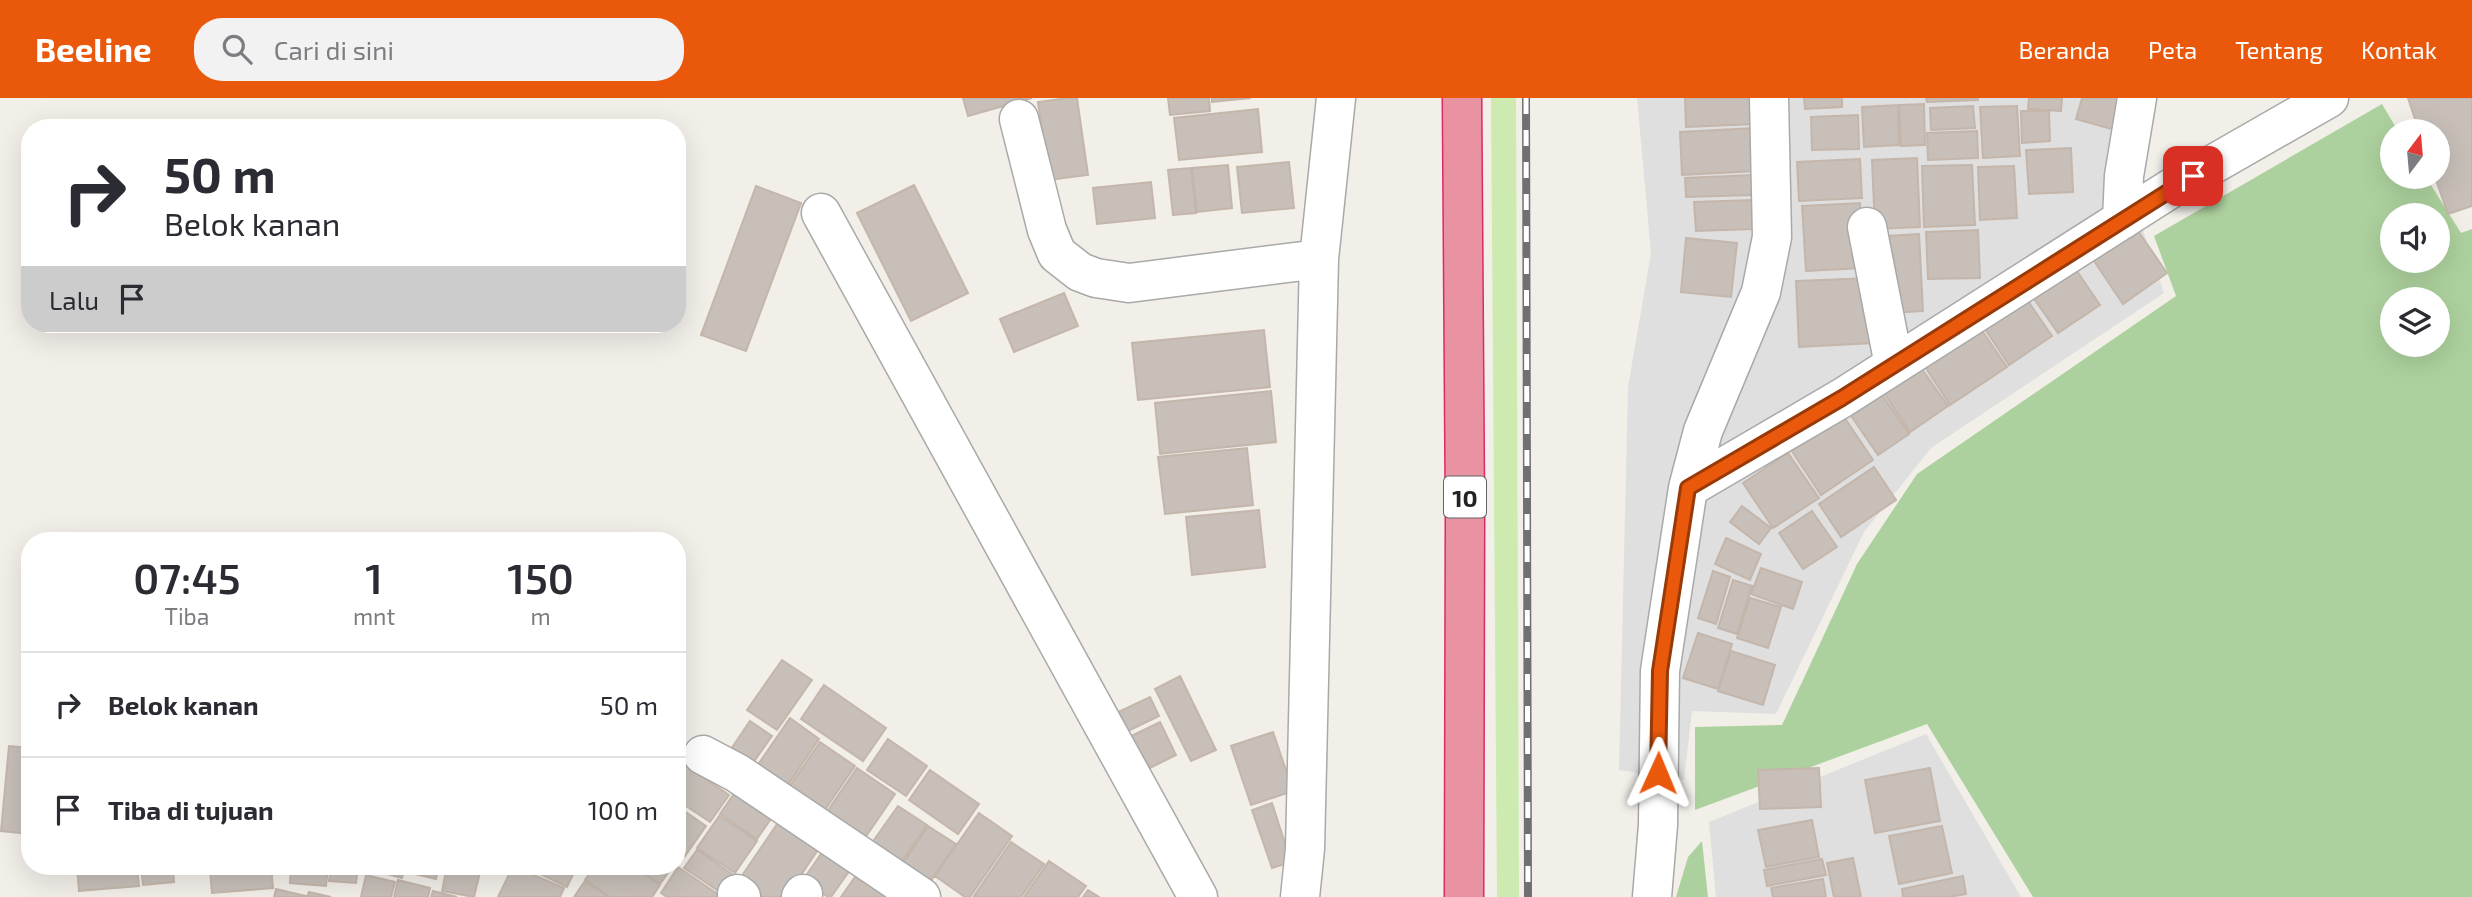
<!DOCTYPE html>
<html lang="id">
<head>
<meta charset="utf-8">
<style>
  :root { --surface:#fff; --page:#f2f2f3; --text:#2b2b33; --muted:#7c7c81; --line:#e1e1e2; --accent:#ea580c }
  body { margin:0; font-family:"Exo 2",sans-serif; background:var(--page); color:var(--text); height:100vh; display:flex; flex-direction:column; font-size:26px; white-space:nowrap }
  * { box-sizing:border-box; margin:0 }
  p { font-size:23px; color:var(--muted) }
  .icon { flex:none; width:38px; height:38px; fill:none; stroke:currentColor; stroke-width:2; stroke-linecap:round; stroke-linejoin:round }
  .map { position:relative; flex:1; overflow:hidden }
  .sheet { position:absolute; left:21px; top:434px; width:665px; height:343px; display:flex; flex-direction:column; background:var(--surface); border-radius:28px; box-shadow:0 7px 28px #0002 }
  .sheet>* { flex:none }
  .guide { position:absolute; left:21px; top:21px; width:665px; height:214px; border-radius:28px; box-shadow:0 7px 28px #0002; background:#fff; color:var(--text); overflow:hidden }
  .needle { width:46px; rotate:16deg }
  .buttons { position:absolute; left:2380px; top:21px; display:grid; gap:14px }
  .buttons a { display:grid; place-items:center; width:70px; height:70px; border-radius:50%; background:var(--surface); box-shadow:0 7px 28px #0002; font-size:35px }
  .pin { position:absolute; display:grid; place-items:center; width:60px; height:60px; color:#fff; margin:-30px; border-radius:14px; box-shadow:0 4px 10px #0006 }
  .me { position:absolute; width:77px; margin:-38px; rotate:1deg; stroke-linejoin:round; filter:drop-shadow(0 0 5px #0008) }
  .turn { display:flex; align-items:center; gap:24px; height:147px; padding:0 28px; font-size:32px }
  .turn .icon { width:91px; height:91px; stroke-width:2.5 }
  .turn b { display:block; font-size:49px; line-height:60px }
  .then { display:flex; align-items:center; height:66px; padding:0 28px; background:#0003; gap:14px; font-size:26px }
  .eta { display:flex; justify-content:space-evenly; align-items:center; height:119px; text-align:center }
  .eta b { font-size:42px; font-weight:600; line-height:49px }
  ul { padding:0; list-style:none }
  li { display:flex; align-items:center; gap:21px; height:105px; padding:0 28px; border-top:2px solid var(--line) }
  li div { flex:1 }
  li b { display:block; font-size:26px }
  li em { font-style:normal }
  header { display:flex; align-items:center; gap:42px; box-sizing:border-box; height:98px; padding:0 35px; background:var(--accent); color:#fff }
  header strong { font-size:33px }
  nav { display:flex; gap:38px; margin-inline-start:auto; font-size:24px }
  .search { width:490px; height:63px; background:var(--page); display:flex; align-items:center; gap:18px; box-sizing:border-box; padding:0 24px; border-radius:28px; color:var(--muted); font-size:26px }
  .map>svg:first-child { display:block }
  .residential { fill:#e0dfdf }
  .grass { fill:#cdebb0 }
  .forest { fill:#add19e; fill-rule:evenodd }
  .building { fill:#c7bfb8; stroke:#c4b6ab; stroke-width:2 }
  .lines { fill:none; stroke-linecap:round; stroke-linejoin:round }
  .minor-casing { stroke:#a9a9a9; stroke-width:41 }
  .highway-casing { stroke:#dc2a67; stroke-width:41 }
  .minor { stroke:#fff; stroke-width:38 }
  .highway { stroke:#e892a2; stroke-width:38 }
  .rail-casing { stroke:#707070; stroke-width:8 }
  .rail { stroke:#fff; stroke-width:5; stroke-dasharray:16; stroke-linecap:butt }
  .route-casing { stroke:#983908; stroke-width:18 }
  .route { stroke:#ea580c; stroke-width:12 }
  .labels { text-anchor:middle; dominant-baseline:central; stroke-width:5; stroke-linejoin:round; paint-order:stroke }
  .shield { fill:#fff; stroke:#646464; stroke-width:2 }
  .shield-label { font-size:24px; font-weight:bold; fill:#222 }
</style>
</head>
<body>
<header>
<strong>Beeline</strong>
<div class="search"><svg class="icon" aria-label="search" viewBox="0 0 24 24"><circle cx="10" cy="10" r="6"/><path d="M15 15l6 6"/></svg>Cari di sini</div>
<nav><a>Beranda</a><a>Peta</a><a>Tentang</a><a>Kontak</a></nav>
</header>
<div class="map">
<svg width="2472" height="799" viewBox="0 0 2472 799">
  <rect width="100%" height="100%" fill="#f2efe9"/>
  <path class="residential" d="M 1637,0 L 2127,0 L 2142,129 L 2164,195 L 1931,350 L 1864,434 L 1776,616 L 1692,613 L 1684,682 L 1619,672 L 1628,289 L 1651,155 Z
    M 1926,636 L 2021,799 L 1716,799 L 1709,724 Z"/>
  <path class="grass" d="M 1491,0 L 1516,0 L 1519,799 L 1497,799 Z"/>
  <path class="forest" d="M 2382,6 L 2398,33 L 2392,33 L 2392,79 L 2426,79 L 2461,135 L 2472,131 L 2472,799 L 2033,799 L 1927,626 L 1695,712 L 1695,629 L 1782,627 L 1857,466 L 1917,376 L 2176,198 L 2154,138 ZM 2392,117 L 2438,117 L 2438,163 L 2392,163 ZM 2392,201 L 2438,201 L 2438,247 L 2392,247 Z
    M 1702,743 L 1708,799 L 1676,799 L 1688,759 Z"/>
  <path class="building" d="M 963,0 L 1032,0 L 968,18 Z
    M 1068,0 L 1077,0 L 1088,77 L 1049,82 L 1038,4 Z
    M 1168,0 L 1209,0 L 1210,13 L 1170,17 Z
    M 1212,0 L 1251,0 L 1212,4 Z
    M 1685,0 L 1753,0 L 1755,26 L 1686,29 Z
    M 1804,0 L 1842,0 L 1842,9 L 1805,11 Z
    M 1926,0 L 1978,0 L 1978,2 L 1927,4 Z
    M 2029,0 L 2062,0 L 2061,13 L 2028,11 Z
    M 2082,0 L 2124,0 L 2115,32 L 2076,21 Z
    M 2408,0 L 2472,0 L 2472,108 L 2448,116 L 2435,79 L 2438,79 L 2438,33 L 2419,33 Z
    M 1924,6 L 1925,47 L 1901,48 L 1899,7 Z
    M 1898,7 L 1899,47 L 1864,49 L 1862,9 Z
    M 1973,8 L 1975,30 L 1931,32 L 1930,10 Z
    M 2017,8 L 2020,58 L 1983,60 L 1980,9 Z
    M 1258,11 L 1262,54 L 1179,62 L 1174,20 Z
    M 2021,13 L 2049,13 L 2050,43 L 2022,45 Z
    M 1858,17 L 1859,51 L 1812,52 L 1811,19 Z
    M 1754,30 L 1756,73 L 1682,77 L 1680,34 Z
    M 1977,33 L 1978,60 L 1928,62 L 1927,35 Z
    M 2071,50 L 2073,94 L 2029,96 L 2026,52 Z
    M 1917,60 L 1920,129 L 1875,131 L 1872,62 Z
    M 1860,61 L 1862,100 L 1799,103 L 1797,64 Z
    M 1289,64 L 1294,110 L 1242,115 L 1237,69 Z
    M 1228,67 L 1232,110 L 1197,114 L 1192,70 Z
    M 1972,67 L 1975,127 L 1924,129 L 1922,68 Z
    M 2014,68 L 2017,120 L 1980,122 L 1978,69 Z
    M 1191,70 L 1196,115 L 1173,117 L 1168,72 Z
    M 1753,77 L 1754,97 L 1686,99 L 1685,80 Z
    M 1151,84 L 1155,120 L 1097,126 L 1093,90 Z
    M 914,87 L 968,195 L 911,223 L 857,115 Z
    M 756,88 L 801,105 L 746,253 L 701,237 Z
    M 1753,102 L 1754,131 L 1696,133 L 1694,104 Z
    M 1860,105 L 1863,170 L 1806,173 L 1802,108 Z
    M 2134,127 L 2167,175 L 2123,206 L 2090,157 Z
    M 1978,132 L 1980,180 L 1928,181 L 1926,134 Z
    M 1919,136 L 1923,213 L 1889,215 L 1886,138 Z
    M 1686,140 L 1737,145 L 1731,199 L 1681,194 Z
    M 2068,160 L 2100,207 L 2058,235 L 2026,189 Z
    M 1871,180 L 1874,245 L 1799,249 L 1796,183 Z
    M 2021,193 L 2052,238 L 2009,267 L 1979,222 Z
    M 1064,195 L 1078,228 L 1014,254 L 1000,221 Z
    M 1976,224 L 2007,269 L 1950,307 L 1920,261 Z
    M 1264,232 L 1270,289 L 1138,302 L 1132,245 Z
    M 1917,264 L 1948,308 L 1910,334 L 1880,289 Z
    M 1876,288 L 1909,336 L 1878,357 L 1845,309 Z
    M 1271,293 L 1276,344 L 1160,356 L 1155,305 Z
    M 1838,310 L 1873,362 L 1821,397 L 1786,344 Z
    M 1247,350 L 1253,407 L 1165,416 L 1158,359 Z
    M 1788,355 L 1819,400 L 1773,430 L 1743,385 Z
    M 1874,369 L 1896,402 L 1841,439 L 1819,406 Z
    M 1742,408 L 1771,430 L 1759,446 L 1730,424 Z
    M 1259,412 L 1265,469 L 1192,477 L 1186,419 Z
    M 1812,413 L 1837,449 L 1803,471 L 1779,435 Z
    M 1726,440 L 1761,456 L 1750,482 L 1715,466 Z
    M 1761,470 L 1802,484 L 1793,511 L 1751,496 Z
    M 1713,473 L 1730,479 L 1716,526 L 1698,520 Z
    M 1733,482 L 1752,488 L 1737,536 L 1718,530 Z
    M 1750,500 L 1781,509 L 1768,550 L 1737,540 Z
    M 1698,535 L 1732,546 L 1718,591 L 1683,580 Z
    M 1731,553 L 1775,567 L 1763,607 L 1718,593 Z
    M 782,562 L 812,582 L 777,632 L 747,612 Z
    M 1180,578 L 1216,652 L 1191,663 L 1155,591 Z
    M 824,587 L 886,630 L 863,663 L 801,621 Z
    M 1150,599 L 1159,618 L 1122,636 L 1112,617 Z
    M 790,620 L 819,641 L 785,691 L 755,671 Z
    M 750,623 L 772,638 L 748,672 L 727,657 Z
    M 1160,624 L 1176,657 L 1140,675 L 1123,642 Z
    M 1273,634 L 1293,693 L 1251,707 L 1231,648 Z
    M 888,641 L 927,668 L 906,698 L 867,672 Z
    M 820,644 L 855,668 L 820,719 L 785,695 Z
    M 9,648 L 30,650 L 30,736 L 1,733 Z
    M 680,663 L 729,697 L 710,724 L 677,702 L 677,668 Z
    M 857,670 L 895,696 L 860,747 L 822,721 Z
    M 1819,670 L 1821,709 L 1760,711 L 1758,672 Z
    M 1930,670 L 1940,723 L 1875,735 L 1865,682 Z
    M 930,672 L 979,706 L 958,736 L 909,702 Z
    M 742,684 L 779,709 L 757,741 L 720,716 Z
    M 1272,705 L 1291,764 L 1272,770 L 1252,712 Z
    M 677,708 L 706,728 L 685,758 L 677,752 Z
    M 898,708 L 927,727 L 898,769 L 869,749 Z
    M 979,715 L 1012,738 L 970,799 L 965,799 L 935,778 Z
    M 784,716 L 824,743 L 786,799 L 763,799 L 739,782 Z
    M 719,718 L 757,743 L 735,775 L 697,750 Z
    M 1812,722 L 1819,759 L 1766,769 L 1758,732 Z
    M 928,728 L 956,746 L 926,790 L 899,771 Z
    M 1942,728 L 1952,775 L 1899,786 L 1889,738 Z
    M 830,743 L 857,762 L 831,799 L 828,799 L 803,782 Z
    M 1011,744 L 1044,766 L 1021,799 L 977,799 L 974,798 Z
    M 697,752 L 735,778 L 723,796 L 684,770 Z
    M 1853,760 L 1861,799 L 1834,799 L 1827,765 Z
    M 1822,761 L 1826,777 L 1767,788 L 1764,772 Z
    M 1049,763 L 1086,788 L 1078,799 L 1024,799 Z
    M 77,768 L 137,768 L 139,788 L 79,793 Z
    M 141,768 L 173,768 L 174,784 L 143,787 Z
    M 174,768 L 205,768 L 206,773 L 175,775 Z
    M 246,768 L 271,768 L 273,790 L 212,795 L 210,771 Z
    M 291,768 L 328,768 L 326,788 L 290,785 Z
    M 331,768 L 358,768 L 356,785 L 329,783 Z
    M 358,768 L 405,768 L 402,780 Z
    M 409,768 L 439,768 L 436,781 L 407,774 Z
    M 447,768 L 480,774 L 474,799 L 442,793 Z
    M 472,768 L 505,768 L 503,776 Z
    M 513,768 L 564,790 L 560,799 L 498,799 Z
    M 544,768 L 577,768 L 567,789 L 540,776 Z
    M 595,768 L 633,768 L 660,787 L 652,799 L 610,799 L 585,782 Z
    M 634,768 L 673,768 L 660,786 Z
    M 678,769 L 722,799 L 667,799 L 661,795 Z
    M 862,769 L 906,799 L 841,799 Z
    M 366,777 L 395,784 L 391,799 L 361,799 Z
    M 1963,778 L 1966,796 L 1949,799 L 1903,799 L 1902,791 Z
    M 1823,781 L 1826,799 L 1773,799 L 1771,790 Z
    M 398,782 L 430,790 L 428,799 L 394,799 Z
    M 585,783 L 609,799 L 574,799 Z
    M 276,791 L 306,798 L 306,799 L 274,799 Z
    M 1088,792 L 1099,799 L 1083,799 Z
    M 433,793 L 457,799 L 431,799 Z
    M 309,794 L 331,799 L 307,799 Z"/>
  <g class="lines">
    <defs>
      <path id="minor" d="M 1019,21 L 1047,132 L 1057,156 L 1080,174 L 1096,180 L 1129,185 L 1319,161
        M 821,115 L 1198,799
        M 2122,122 L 2124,78 L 2137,0
        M 1867,129 L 1894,267
        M 1688,390 L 1842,300 L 2170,91 L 2329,0
        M 703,657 L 737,675 L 921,799
        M 737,796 L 741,799
        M 801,799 L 803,796
        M 1300,799 L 1305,751 L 1319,161 L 1336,0
        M 1652,799 L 1658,727 L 1660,573 L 1688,390 L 1703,333 L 1761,194 L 1772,139 L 1769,0"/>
      <path id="highway" d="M 1462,0 L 1465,415 L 1464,799"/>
    </defs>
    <use href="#minor" class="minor-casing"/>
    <use href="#highway" class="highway-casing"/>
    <use href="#minor" class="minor"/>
    <use href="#highway" class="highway"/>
    <defs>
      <path id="rail" d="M 1526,0 L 1528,799"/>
    </defs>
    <use href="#rail" class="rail-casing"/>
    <use href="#rail" class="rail"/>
  </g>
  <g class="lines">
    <defs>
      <path id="route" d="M 1658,675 L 1660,573 L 1688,390 L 1842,300 L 2193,78"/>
    </defs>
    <use href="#route" class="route-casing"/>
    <use href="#route" class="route"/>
  </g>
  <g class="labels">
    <rect class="shield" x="1444" y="378.5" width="42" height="41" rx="5"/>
    <g class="shield-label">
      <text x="1465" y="399">10</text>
    </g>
  </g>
</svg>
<div class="buttons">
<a><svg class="needle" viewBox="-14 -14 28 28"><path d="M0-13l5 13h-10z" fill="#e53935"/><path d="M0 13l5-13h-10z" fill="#7c7c81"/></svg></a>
<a><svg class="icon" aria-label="sound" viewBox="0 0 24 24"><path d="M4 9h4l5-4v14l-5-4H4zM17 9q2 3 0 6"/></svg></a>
<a><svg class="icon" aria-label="layers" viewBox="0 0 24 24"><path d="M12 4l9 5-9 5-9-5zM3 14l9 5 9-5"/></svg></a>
</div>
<div class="pin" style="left:2193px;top:78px;background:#d93025"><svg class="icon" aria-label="arrive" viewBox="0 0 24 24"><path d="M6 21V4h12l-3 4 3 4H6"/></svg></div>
<svg class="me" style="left:1658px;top:675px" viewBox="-20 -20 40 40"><path d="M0-17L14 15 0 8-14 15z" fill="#ea580c" stroke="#fff" stroke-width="4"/></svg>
<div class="guide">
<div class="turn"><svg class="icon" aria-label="right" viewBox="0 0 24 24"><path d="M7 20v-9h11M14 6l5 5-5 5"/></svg><div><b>50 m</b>Belok kanan</div></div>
<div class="then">Lalu<svg class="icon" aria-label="arrive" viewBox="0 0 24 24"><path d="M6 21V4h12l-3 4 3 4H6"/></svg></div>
</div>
<section class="sheet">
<div class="eta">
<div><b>07:45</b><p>Tiba</p></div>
<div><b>1</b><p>mnt</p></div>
<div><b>150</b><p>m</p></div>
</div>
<ul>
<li><svg class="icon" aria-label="right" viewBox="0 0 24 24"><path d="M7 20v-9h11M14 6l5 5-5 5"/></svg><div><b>Belok kanan</b></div><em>50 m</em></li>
<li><svg class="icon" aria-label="arrive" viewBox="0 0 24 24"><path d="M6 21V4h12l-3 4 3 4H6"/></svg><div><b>Tiba di tujuan</b></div><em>100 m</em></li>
</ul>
</section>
</div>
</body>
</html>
